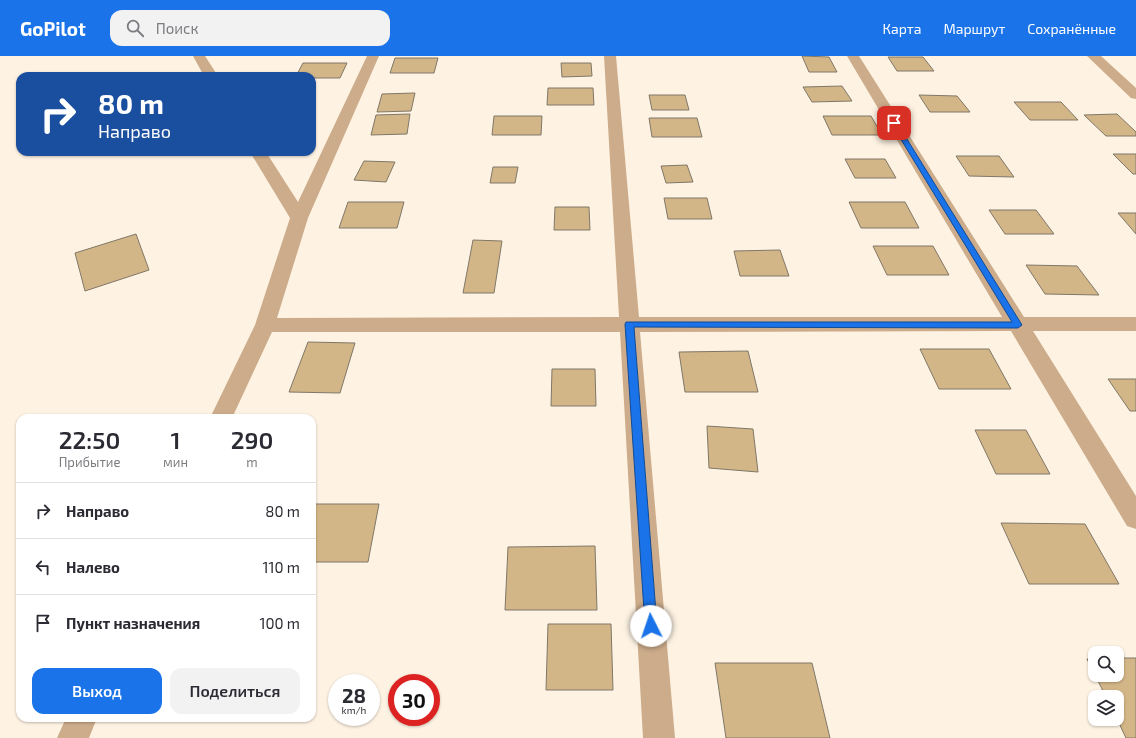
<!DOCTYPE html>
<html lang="ru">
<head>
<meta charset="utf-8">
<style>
  :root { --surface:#fff; --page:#f2f2f3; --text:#2b2b33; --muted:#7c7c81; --line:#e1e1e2; --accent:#1a73e8 }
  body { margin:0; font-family:"Exo 2",sans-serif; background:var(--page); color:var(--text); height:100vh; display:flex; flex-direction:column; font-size:15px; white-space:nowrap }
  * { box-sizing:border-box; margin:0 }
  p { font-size:13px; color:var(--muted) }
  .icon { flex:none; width:22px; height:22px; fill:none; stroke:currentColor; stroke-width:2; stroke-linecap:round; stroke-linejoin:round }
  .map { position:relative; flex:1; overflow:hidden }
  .panel { position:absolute; left:16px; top:358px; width:300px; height:308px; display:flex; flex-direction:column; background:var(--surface); border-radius:12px; box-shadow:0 1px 3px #0004 }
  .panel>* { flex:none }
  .hud { position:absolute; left:16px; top:16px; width:300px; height:84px; border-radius:12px; box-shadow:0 1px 3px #0004; background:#1a4fa0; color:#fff; overflow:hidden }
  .tools { position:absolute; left:1088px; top:590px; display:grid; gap:8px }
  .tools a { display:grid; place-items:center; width:36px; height:36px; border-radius:8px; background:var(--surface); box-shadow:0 1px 3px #0004; font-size:20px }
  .speed { position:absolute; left:328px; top:618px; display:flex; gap:8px; font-size:20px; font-weight:700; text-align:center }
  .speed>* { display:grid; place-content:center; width:52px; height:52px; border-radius:50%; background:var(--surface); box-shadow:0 1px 3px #0004; line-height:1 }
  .speed small { font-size:10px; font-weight:400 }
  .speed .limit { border:6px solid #d22; background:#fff; color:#111 }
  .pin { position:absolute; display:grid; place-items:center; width:34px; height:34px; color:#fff; margin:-17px; border-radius:8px; box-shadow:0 2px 6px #0006 }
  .me { position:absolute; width:44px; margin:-22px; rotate:356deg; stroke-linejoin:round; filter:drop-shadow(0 0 3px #0008) }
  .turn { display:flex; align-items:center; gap:14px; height:84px; padding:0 16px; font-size:18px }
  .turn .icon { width:52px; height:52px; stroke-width:2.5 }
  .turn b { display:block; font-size:28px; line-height:34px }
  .eta { display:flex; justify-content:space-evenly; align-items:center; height:68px; text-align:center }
  .eta b { font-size:24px; font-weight:600; line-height:28px }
  .cta { display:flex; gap:8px; margin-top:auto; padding:8px 16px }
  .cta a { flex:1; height:46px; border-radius:12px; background:var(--accent); color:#fff; font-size:16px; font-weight:600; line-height:46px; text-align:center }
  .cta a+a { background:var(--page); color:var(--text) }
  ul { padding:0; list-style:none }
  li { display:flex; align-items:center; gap:12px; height:56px; padding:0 16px; border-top:1px solid var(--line) }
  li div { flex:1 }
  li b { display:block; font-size:15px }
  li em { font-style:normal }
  header { display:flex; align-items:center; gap:24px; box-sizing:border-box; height:56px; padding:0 20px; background:var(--accent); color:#fff }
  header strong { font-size:19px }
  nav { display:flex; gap:22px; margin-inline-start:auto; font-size:14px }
  .search { width:280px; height:36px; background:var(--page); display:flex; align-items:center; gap:10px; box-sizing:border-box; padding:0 14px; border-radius:12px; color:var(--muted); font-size:15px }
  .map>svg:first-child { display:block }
  .building { fill:#d3b687; stroke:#807768 }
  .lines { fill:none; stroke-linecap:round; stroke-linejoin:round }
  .street { fill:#cdac8b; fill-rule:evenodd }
  .route { fill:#1a73e8; stroke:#114b97 }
</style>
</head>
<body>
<header>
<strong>GoPilot</strong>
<div class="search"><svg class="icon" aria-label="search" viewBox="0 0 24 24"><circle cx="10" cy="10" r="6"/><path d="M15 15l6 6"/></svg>Поиск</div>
<nav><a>Карта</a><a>Маршрут</a><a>Сохранённые</a></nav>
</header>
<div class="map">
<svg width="1136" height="682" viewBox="0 0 1136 682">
  <rect width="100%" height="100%" fill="#fef3e3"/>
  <path class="building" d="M 802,0 L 829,1 L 837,16 L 809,16 Z
    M 888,1 L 923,1 L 934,15 L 897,15 Z
    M 395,2 L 438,2 L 434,17 L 390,17 Z
    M 303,7 L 347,7 L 340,22 L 312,22 L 312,20 L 296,20 Z
    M 561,7 L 591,7 L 592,20 L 562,21 Z
    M 842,30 L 852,45 L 812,46 L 803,31 Z
    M 548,32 L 593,32 L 594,49 L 547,49 Z
    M 415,37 L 411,55 L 377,56 L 382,38 Z
    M 649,39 L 685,39 L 689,54 L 652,54 Z
    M 919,39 L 957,40 L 970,56 L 930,56 Z
    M 1014,46 L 1061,46 L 1078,64 L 1030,64 Z
    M 410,58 L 407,78 L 371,79 L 376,59 Z
    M 1117,58 L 1136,76 L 1136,80 L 1106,80 L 1084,59 Z
    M 494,60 L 542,60 L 541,79 L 492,79 Z
    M 823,60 L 871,60 L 882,79 L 832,79 Z
    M 649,62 L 697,62 L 702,81 L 652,81 Z
    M 1113,98 L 1136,98 L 1136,118 L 1133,118 Z
    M 956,100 L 999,100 L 1014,121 L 969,120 Z
    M 845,103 L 885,103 L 896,122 L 855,122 Z
    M 364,105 L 395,106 L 386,126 L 354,124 Z
    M 687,109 L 693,126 L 666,127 L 661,110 Z
    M 493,111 L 518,111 L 515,127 L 490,127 Z
    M 664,142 L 707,142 L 712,163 L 668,163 Z
    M 348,146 L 404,146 L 397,172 L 339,172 Z
    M 849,146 L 905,146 L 919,172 L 861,172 Z
    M 555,151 L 589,151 L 590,174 L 554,174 Z
    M 989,154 L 1036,154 L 1054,178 L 1005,178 Z
    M 1118,157 L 1136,157 L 1136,178 Z
    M 136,178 L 149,214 L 85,235 L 75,197 Z
    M 473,184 L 502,185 L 494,237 L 463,237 Z
    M 873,190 L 933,190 L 949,219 L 887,219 Z
    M 780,194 L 789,220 L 740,220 L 734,195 Z
    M 1026,209 L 1077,210 L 1099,239 L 1045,238 Z
    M 308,286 L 355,287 L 340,337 L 289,336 Z
    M 920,293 L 989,293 L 1011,333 L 939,333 Z
    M 748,295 L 758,336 L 685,336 L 679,296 Z
    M 552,313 L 595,313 L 596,350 L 551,350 Z
    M 1108,323 L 1136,323 L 1136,355 L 1130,355 Z
    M 707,370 L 753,373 L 758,416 L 709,412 Z
    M 975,374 L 1026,374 L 1050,418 L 996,418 Z
    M 312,448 L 379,448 L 368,506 L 312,506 Z
    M 1001,467 L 1085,468 L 1119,528 L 1029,528 Z
    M 595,490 L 597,554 L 505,554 L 508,491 Z
    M 548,568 L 611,568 L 613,634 L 546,634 Z
    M 1117,602 L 1136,602 L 1136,682 L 1126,682 L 1117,663 L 1117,641 L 1106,641 L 1087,603 L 1095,603 L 1095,619 L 1117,619 Z
    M 715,607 L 812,607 L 830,682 L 726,682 Z"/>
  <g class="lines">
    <path class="street" d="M 193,0 L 205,0 L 218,20 L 204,20 Z
      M 367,0 L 379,0 L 308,162 L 277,262 L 619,261 L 604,0 L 616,0 L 639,261 L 1002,261 L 847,0 L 859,0 L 1024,261 L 1136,261 L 1136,275 L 1033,275 L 1136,440 L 1136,473 L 1127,470 L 1011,275 L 640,276 L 675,682 L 643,682 L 620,276 L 272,276 L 232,362 L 210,362 L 255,269 L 290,162 L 250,96 L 266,96 L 298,146 Z
      M 1087,0 L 1101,0 L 1136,32 L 1136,43 L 1131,42 Z
      M 66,662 L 97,662 L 89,682 L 57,682 Z"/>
  </g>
  <path class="route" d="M 892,66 L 897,67 L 1022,269 L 1018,272 L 634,271 L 657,570 L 655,575 L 651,576 L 647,575 L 645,570 L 625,268 L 626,266 L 1012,266 L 891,67 Z"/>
</svg>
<div class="tools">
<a><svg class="icon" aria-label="search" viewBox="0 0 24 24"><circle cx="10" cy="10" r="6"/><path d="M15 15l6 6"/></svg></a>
<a><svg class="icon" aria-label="layers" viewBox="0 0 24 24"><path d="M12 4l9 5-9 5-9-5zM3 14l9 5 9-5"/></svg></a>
</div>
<div class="speed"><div>28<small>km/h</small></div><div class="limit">30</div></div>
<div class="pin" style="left:894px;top:67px;background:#d93025"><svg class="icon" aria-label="arrive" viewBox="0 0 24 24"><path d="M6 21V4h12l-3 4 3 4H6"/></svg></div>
<svg class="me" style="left:651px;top:570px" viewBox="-20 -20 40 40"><circle r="19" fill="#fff"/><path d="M0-13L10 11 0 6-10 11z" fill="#1a73e8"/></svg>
<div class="hud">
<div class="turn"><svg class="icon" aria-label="right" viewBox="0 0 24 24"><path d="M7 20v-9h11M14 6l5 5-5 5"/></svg><div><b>80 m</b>Направо</div></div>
</div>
<section class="panel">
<div class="eta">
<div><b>22:50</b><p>Прибытие</p></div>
<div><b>1</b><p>мин</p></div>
<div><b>290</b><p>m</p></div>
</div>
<ul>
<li><svg class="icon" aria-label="right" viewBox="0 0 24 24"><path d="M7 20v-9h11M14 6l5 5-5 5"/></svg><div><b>Направо</b></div><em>80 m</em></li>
<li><svg class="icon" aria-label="left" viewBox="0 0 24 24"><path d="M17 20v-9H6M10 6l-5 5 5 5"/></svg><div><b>Налево</b></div><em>110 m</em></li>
<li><svg class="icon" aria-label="arrive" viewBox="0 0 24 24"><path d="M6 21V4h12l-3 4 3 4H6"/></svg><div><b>Пункт назначения</b></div><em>100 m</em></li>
</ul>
<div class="cta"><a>Выход</a><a>Поделиться</a></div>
</section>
</div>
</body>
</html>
